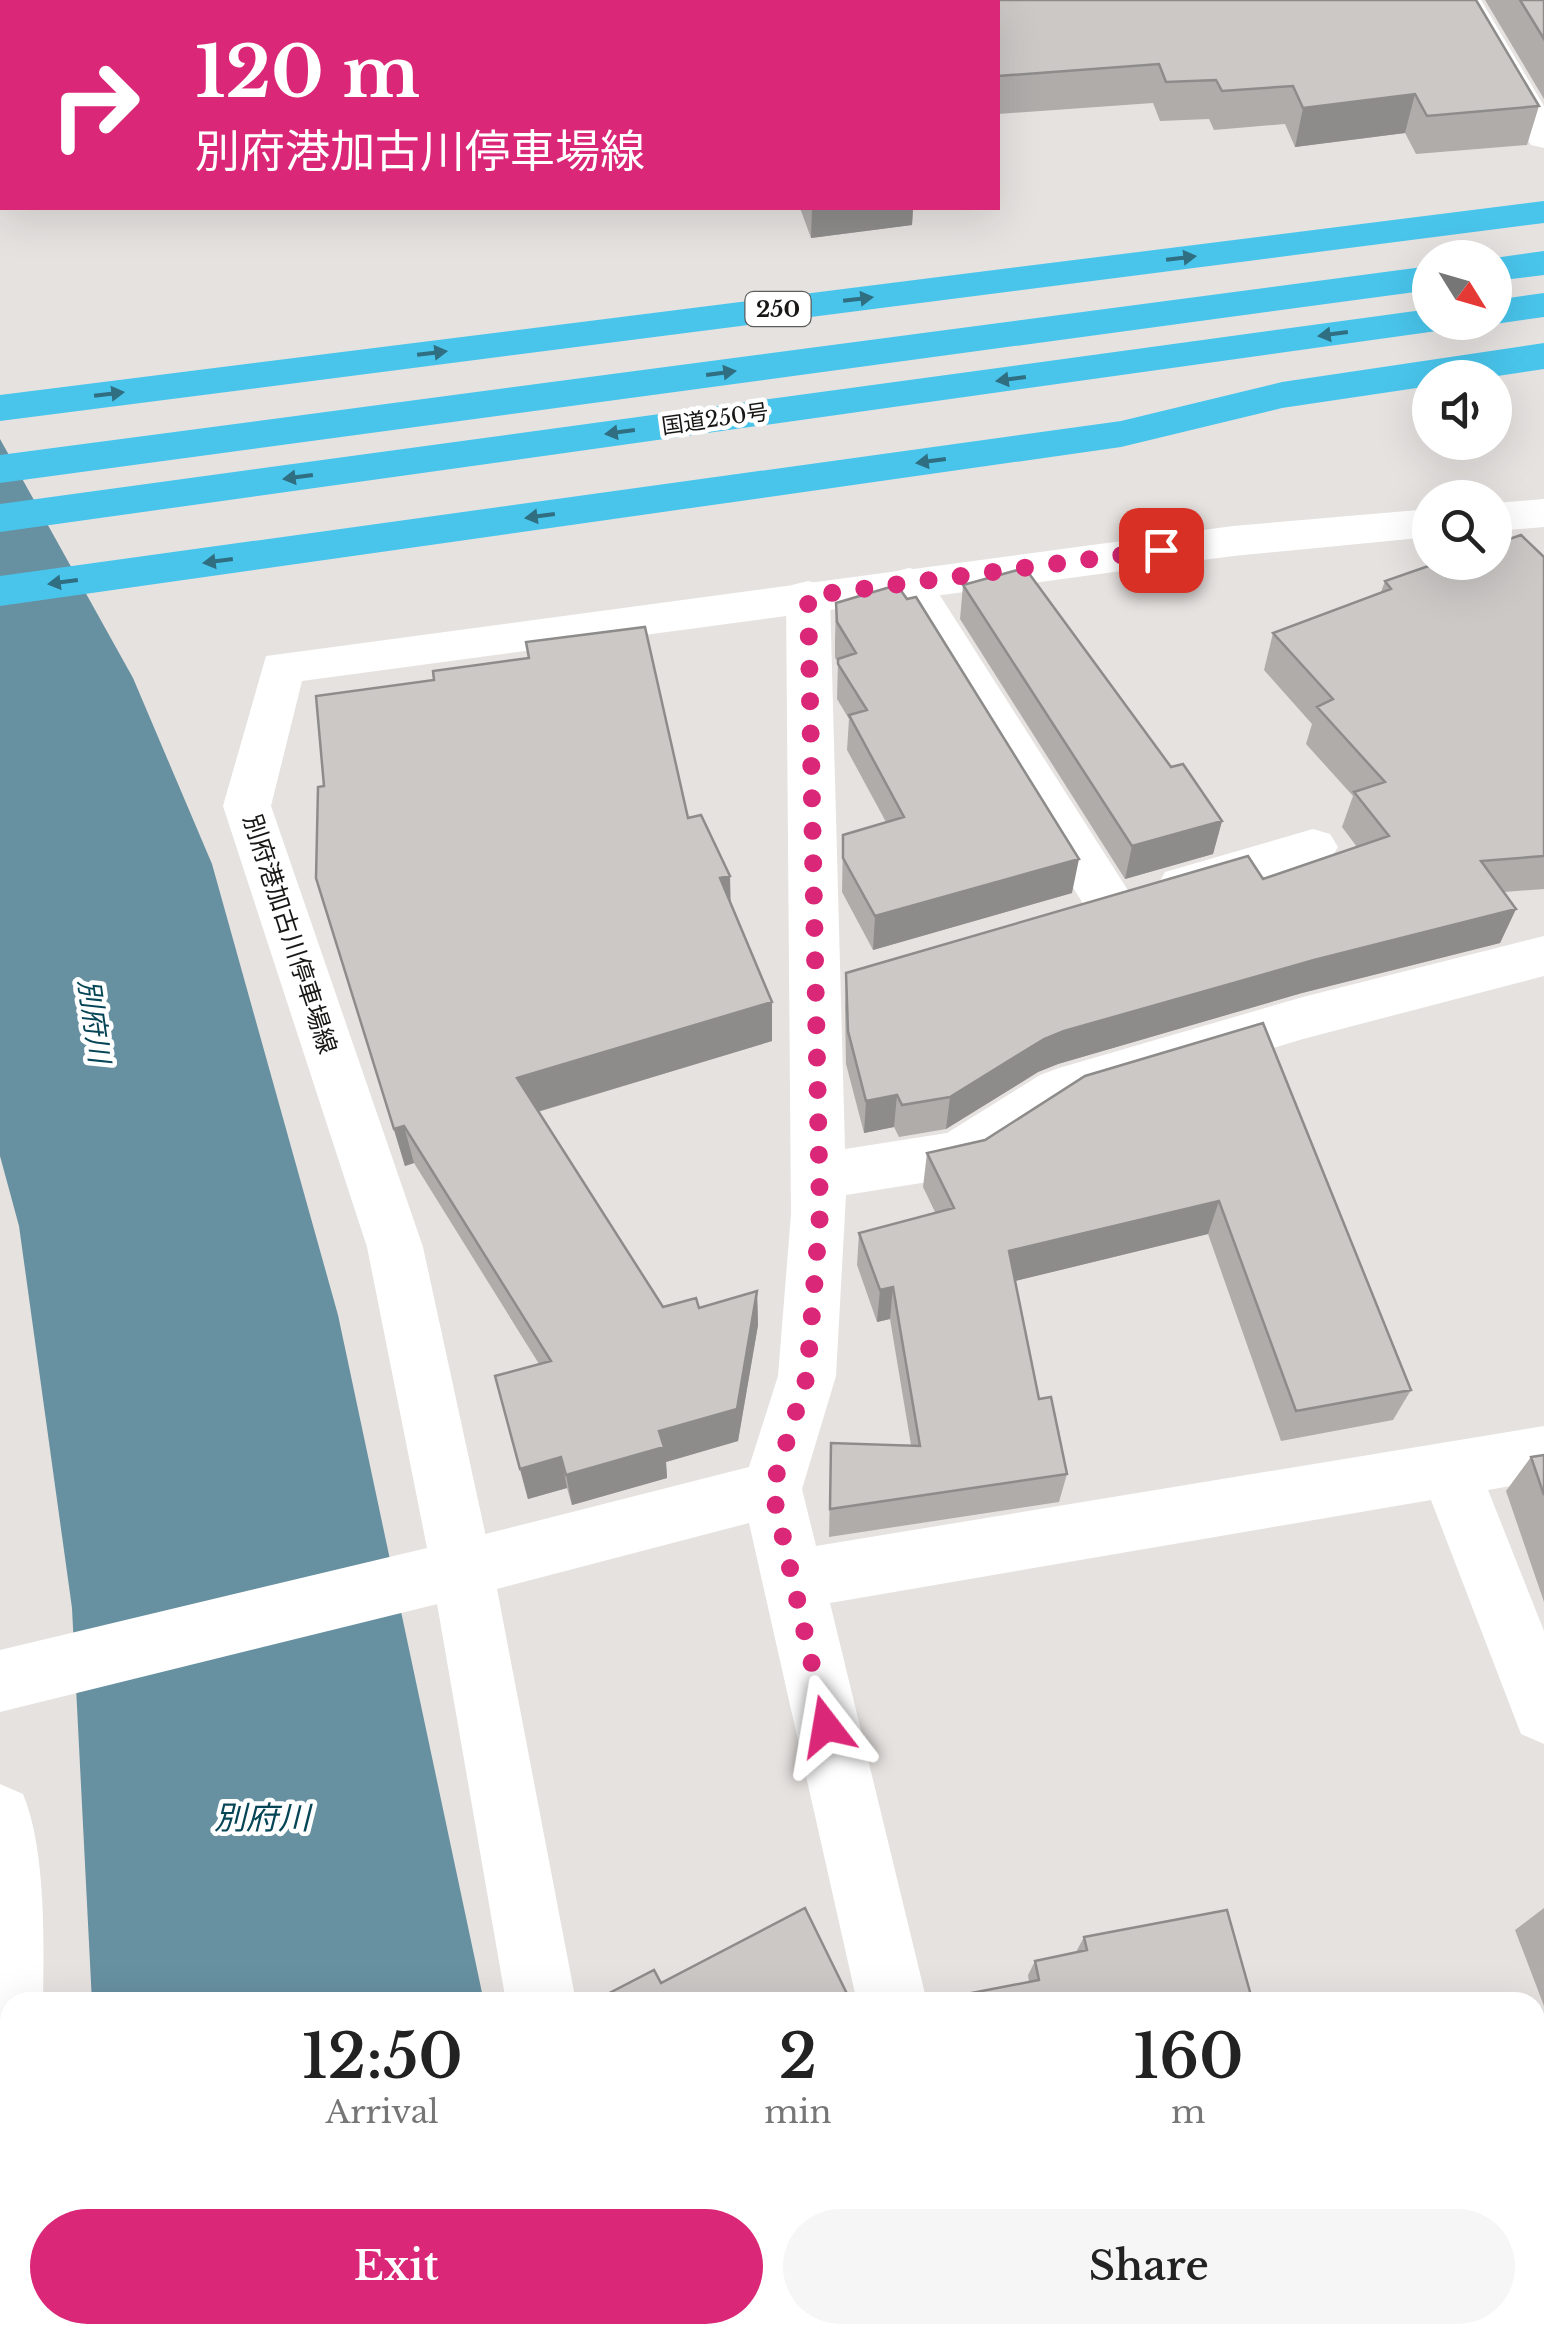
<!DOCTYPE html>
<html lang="en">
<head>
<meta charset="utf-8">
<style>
  :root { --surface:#fff; --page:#f6f6f6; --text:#222; --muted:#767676; --accent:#db2777 }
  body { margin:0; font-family:"Libre Baskerville","Noto Sans JP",serif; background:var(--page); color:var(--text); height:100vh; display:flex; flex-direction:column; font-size:38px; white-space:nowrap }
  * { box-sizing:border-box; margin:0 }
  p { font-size:32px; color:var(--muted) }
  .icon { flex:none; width:55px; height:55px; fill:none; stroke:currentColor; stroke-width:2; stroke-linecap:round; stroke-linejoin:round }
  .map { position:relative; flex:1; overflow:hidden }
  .sheet { position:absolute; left:0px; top:1992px; width:1545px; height:352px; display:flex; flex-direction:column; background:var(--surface); border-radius:30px 30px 0 0; box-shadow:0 10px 40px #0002 }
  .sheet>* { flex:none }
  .banner { position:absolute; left:0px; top:0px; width:1000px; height:210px; box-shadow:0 10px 40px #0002; background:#db2777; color:#fff; overflow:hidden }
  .needle { width:65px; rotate:127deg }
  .tools { position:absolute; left:1412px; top:240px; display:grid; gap:20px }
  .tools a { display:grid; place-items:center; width:100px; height:100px; border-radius:50%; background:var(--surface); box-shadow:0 10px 40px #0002; font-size:50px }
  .pin { position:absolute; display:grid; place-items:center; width:85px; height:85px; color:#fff; margin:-42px; border-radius:20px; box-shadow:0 5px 15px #0006 }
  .me { position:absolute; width:110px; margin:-55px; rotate:346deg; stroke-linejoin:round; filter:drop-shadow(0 0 8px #0008) }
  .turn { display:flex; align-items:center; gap:35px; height:210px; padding:0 30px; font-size:45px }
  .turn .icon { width:130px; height:130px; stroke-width:2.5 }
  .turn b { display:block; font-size:70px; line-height:85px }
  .eta { display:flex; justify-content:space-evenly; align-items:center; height:170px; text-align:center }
  .eta b { font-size:60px; font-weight:600; line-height:70px }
  .cta { display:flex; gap:20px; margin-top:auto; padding:20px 30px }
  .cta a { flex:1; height:115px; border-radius:60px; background:var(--accent); color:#fff; font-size:40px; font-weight:600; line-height:115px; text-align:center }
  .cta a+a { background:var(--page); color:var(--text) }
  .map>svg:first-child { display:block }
  .water { fill:#6790a0 }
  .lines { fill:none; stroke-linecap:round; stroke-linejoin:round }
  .street { fill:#fff; fill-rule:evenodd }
  .secondary { fill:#fff; fill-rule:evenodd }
  .highway { fill:#49c5ec; fill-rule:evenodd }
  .wall { fill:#afacaa }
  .shaded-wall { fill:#8e8c8b }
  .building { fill:#cbc8c6; stroke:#8e8c8b; stroke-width:2.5 }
  .oneway { fill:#306e81 }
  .route { stroke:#db2777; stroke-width:18; stroke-dasharray:0 32.4 }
  .labels { text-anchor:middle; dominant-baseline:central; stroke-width:9; stroke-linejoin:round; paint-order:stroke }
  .shield { fill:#fff; stroke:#5d5d5c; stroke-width:2.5 }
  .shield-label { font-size:22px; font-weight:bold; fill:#181716 }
  .far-street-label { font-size:22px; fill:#181716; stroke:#fff }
  .street-label { font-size:25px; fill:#181716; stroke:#fff }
  .water-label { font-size:28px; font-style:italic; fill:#064556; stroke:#fff }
  .near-water-label { font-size:32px; font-style:italic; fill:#064556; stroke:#fff }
</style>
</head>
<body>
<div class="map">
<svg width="1544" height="2343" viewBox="0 0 1544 2343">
  <rect width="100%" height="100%" fill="#e6e2e0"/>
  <path class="water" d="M 0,439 L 133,678 L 212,864 L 338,1315 L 484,2002 L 92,2002 L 72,1608 L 19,1226 L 0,1156 Z
    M 102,2335 L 508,2335 L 508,2343 L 101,2343 Z"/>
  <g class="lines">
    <path class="street" d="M 1447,0 L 1481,0 L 1544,106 L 1544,148 L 1531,145 L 1526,137 Z
      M 909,568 L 925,572 L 1129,892 L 1136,906 L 1129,920 L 1111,925 L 1093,920 L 887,583 L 893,572 Z
      M 808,581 L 824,585 L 830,596 L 845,1149 L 947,1133 L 1040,1075 L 1059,1068 L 1303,997 L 1544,936 L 1544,976 L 1303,1039 L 1076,1107 L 978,1170 L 959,1177 L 846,1195 L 836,1376 L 802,1489 L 816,1546 L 1544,1426 L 1544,1480 L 1488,1490 L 1544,1631 L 1544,1744 L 1521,1734 L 1431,1500 L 830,1603 L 927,2002 L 857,2002 L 749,1523 L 497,1589 L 576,2002 L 506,2002 L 431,1569 L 440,1548 L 462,1540 L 749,1467 L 778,1376 L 791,1214 L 786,596 L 792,585 Z
      M 1313,829 L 1330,834 L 1338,847 L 1330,860 L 1183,904 L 1165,898 L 1158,885 L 1165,872 Z
      M 0,1784 L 23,1794 C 46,1849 44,1942 43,2002 L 10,2002 L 10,2335 L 39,2335 L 39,2343 L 0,2343 Z
      M 564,2335 L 640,2335 L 641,2343 L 565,2343 Z
      M 933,2335 L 1009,2335 L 1011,2343 L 935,2343 Z"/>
    <path class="secondary" d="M 1544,499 L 1544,527 L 1495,531 L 1495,503 Z
      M 1430,509 L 1430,537 L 1233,556 L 302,681 L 271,806 L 423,1247 L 493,1569 L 484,1590 L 462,1598 L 0,1712 L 0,1650 L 427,1548 L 367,1247 L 223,806 L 266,656 L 1233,526 Z"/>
    <path class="highway" d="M 1544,201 L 1544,223 L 0,421 L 0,395 Z
      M 1544,251 L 1544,275 L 1495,281 L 1494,258 Z
      M 1430,266 L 1430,290 L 0,483 L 0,455 Z
      M 1544,293 L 1544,317 L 1495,324 L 1489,322 L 1495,322 L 1495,300 Z
      M 1430,309 L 1430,322 L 1449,322 L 1444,330 L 0,532 L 0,504 Z
      M 1544,343 L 1544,369 L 1484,378 L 1430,378 L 1430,386 L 1282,408 L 1121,447 L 0,606 L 0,576 L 1121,421 L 1282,382 Z"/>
  </g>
  <path class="wall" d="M 0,0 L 182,0 L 182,2 L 2,2 L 2,66 L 0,67 Z
    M 829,0 L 1476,0 L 1539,106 L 1527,145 L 1416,154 L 1405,133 L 1295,147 L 1285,124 L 1214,130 L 1209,119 L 1160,121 L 1153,103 L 998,114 L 998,2 L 831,2 Z
    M 1485,0 L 1544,0 L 1544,99 Z
    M 800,208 L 913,208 L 912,225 L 811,238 Z
    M 1544,557 L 1544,889 L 1504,892 L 1516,909 L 1500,943 L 1302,993 L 1058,1064 L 1038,1072 L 946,1129 L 899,1137 L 894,1127 L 864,1133 L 846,1064 L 845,1007 L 846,973 L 1263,879 L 1357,847 L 1342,827 L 1353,796 L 1306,744 L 1312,724 L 1264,670 L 1273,633 L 1381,592 L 1385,581 Z
    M 963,585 L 1171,767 L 1222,821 L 1213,854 L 1125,879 L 960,619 Z
    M 836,603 L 1072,893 L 873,950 L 842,892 L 843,835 L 886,822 L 847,750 L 849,719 L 837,699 L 838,661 L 835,658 L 835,639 Z
    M 324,786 L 688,818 L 730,876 L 730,904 L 772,1041 L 538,1112 L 663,1307 L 699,1308 L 757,1291 L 758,1325 L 738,1441 L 666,1462 L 667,1478 L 572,1505 L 567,1488 L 528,1499 L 495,1376 L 539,1364 L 414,1163 L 405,1166 L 316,878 Z
    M 1263,1023 L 1411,1390 L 1393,1420 L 1281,1441 L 1208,1234 L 1015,1281 L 1039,1399 L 1067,1474 L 1059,1502 L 829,1537 L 831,1443 L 911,1445 L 890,1319 L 877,1322 L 857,1265 L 859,1233 L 935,1212 L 923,1187 L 927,1153 L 985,1140 Z
    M 1544,1455 L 1544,1602 L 1506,1491 L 1531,1457 Z
    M 1544,1908 L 1544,2006 L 1515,1930 Z
    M 1084,1937 L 1250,1992 L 1240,2002 L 925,2002 L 1029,1982 L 1028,1975 L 1035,1961 L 1076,1952 Z
    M 726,2335 L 926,2335 L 903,2340 Z
    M 1323,2335 L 1535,2335 L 1544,2343 L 1325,2343 Z"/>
  <path class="shaded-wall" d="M 168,0 L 182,0 L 182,2 L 168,2 Z
    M 1415,94 L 1405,133 L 1295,147 L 1303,108 Z
    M 812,208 L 913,208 L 912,225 L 811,238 Z
    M 1222,821 L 1213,854 L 1125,879 L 1132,846 Z
    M 1079,859 L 1072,893 L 873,950 L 875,916 Z
    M 730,876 L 731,916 L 720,878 Z
    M 1516,909 L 1500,943 L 1302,993 L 1058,1064 L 1038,1072 L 946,1129 L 950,1097 L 1044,1039 L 1064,1031 L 1314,960 Z
    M 772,1002 L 772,1041 L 523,1116 L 517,1078 Z
    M 897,1095 L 894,1127 L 864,1133 L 866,1101 Z
    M 404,1126 L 414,1163 L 405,1166 L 394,1129 Z
    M 1219,1201 L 1208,1234 L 1003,1284 L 1009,1251 Z
    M 893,1287 L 890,1319 L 877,1322 L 880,1290 Z
    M 757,1291 L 758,1325 L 738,1441 L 666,1462 L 667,1478 L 572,1505 L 566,1475 L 659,1431 Z
    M 561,1457 L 567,1488 L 528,1499 L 520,1469 Z"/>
  <path class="building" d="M 0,0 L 168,0 L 168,2 L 2,2 L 2,18 L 0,18 Z
    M 849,0 L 1476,0 L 1539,106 L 1427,116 L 1415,94 L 1303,108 L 1293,86 L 1222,91 L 1216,80 L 1166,82 L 1159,64 L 998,76 L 998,2 L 850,2 Z
    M 1520,0 L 1544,0 L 1544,39 Z
    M 1521,535 L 1544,557 L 1544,856 L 1481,861 L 1516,909 L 1314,960 L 1064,1031 L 1044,1039 L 950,1097 L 902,1105 L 897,1095 L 866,1101 L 848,1031 L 846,973 L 1248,856 L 1263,879 L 1389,836 L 1354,792 L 1385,782 L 1317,707 L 1333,699 L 1273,633 L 1391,589 L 1385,581 L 1440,562 L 1495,562 L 1495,544 Z
    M 1025,568 L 1171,767 L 1183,764 L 1222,821 L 1132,846 L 963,585 Z
    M 897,585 L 907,599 L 916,597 L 1079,859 L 875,916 L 843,858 L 843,835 L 904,817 L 849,715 L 867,710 L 838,664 L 838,659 L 856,653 L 837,622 L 836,603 Z
    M 645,627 L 688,818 L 701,815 L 730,876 L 720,878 L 772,1002 L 517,1078 L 663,1307 L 696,1298 L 699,1308 L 757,1291 L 737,1409 L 659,1431 L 664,1447 L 566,1475 L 561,1457 L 520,1469 L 495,1376 L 551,1361 L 404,1126 L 394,1129 L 316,878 L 318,787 L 324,786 L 316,696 L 434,680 L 433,671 L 529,658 L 526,642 Z
    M 1263,1023 L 1411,1390 L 1296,1411 L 1219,1201 L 1009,1251 L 1039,1399 L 1051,1397 L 1067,1474 L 830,1509 L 831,1443 L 920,1446 L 893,1287 L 880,1290 L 859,1233 L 954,1208 L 927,1153 L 985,1140 L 1085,1076 Z
    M 1544,1455 L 1544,1495 L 1531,1457 Z
    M 805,1908 L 851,2002 L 592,2002 L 654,1970 L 661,1983 Z
    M 1227,1910 L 1250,1992 L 1202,2002 L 925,2002 L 1039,1980 L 1035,1961 L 1087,1950 L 1084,1937 Z
    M 1544,2164 L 1544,2343 L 1351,2343 L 1349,2335 L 1535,2335 L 1535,2166 Z
    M 726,2335 L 909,2335 L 902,2336 L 904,2343 L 727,2343 Z"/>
  <defs><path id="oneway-solid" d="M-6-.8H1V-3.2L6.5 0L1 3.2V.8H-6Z" transform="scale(2.5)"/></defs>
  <g class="oneway">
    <use href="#oneway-solid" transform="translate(1181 258) rotate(-7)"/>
    <use href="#oneway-solid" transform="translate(858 299) rotate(-7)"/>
    <use href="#oneway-solid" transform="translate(1333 334) rotate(172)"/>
    <use href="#oneway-solid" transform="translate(432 353) rotate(-7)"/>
    <use href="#oneway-solid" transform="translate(721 373) rotate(-8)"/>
    <use href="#oneway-solid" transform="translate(1011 379) rotate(172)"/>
    <use href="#oneway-solid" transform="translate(109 394) rotate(-7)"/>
    <use href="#oneway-solid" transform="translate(620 432) rotate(172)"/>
    <use href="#oneway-solid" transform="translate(931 461) rotate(172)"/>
    <use href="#oneway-solid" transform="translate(298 477) rotate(172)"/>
    <use href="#oneway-solid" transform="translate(540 516) rotate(172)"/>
    <use href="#oneway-solid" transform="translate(218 561) rotate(172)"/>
    <use href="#oneway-solid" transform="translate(63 582) rotate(172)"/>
  </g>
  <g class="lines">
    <path class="route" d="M 826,1726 L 772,1489 L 807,1376 L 820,1214 L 808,596 L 1161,550"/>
  </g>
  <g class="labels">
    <rect class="shield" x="745.5" y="292" width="65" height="34" rx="8"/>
    <g class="shield-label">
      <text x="778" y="309">250</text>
    </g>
    <g class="far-street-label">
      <text transform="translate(715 419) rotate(-8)">国道250号</text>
    </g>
    <g class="street-label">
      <text transform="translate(290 934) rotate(72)">別府港加古川停車場線</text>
    </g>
    <g class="water-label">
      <text transform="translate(94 1021) rotate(82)">別府川</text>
    </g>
    <g class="near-water-label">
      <text x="262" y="1818">別府川</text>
    </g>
  </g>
</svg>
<div class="tools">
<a><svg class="needle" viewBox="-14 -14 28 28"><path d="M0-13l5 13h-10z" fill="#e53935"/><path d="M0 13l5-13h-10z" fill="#767676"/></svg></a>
<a><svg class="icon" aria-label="sound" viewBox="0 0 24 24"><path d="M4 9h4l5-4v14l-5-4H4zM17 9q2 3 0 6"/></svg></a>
<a><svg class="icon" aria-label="search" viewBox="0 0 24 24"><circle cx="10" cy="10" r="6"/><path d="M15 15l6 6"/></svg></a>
</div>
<div class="pin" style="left:1161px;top:550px;background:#d93025"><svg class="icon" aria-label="arrive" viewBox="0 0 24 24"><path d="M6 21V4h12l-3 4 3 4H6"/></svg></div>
<svg class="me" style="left:826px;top:1726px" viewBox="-20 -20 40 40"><path d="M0-17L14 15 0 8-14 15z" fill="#db2777" stroke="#fff" stroke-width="4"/></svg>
<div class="banner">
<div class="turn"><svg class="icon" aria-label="right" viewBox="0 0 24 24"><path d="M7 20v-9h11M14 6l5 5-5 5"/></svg><div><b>120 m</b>別府港加古川停車場線</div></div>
</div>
<section class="sheet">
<div class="eta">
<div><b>12:50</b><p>Arrival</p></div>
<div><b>2</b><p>min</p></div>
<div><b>160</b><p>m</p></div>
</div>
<div class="cta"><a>Exit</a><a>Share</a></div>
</section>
</div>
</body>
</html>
